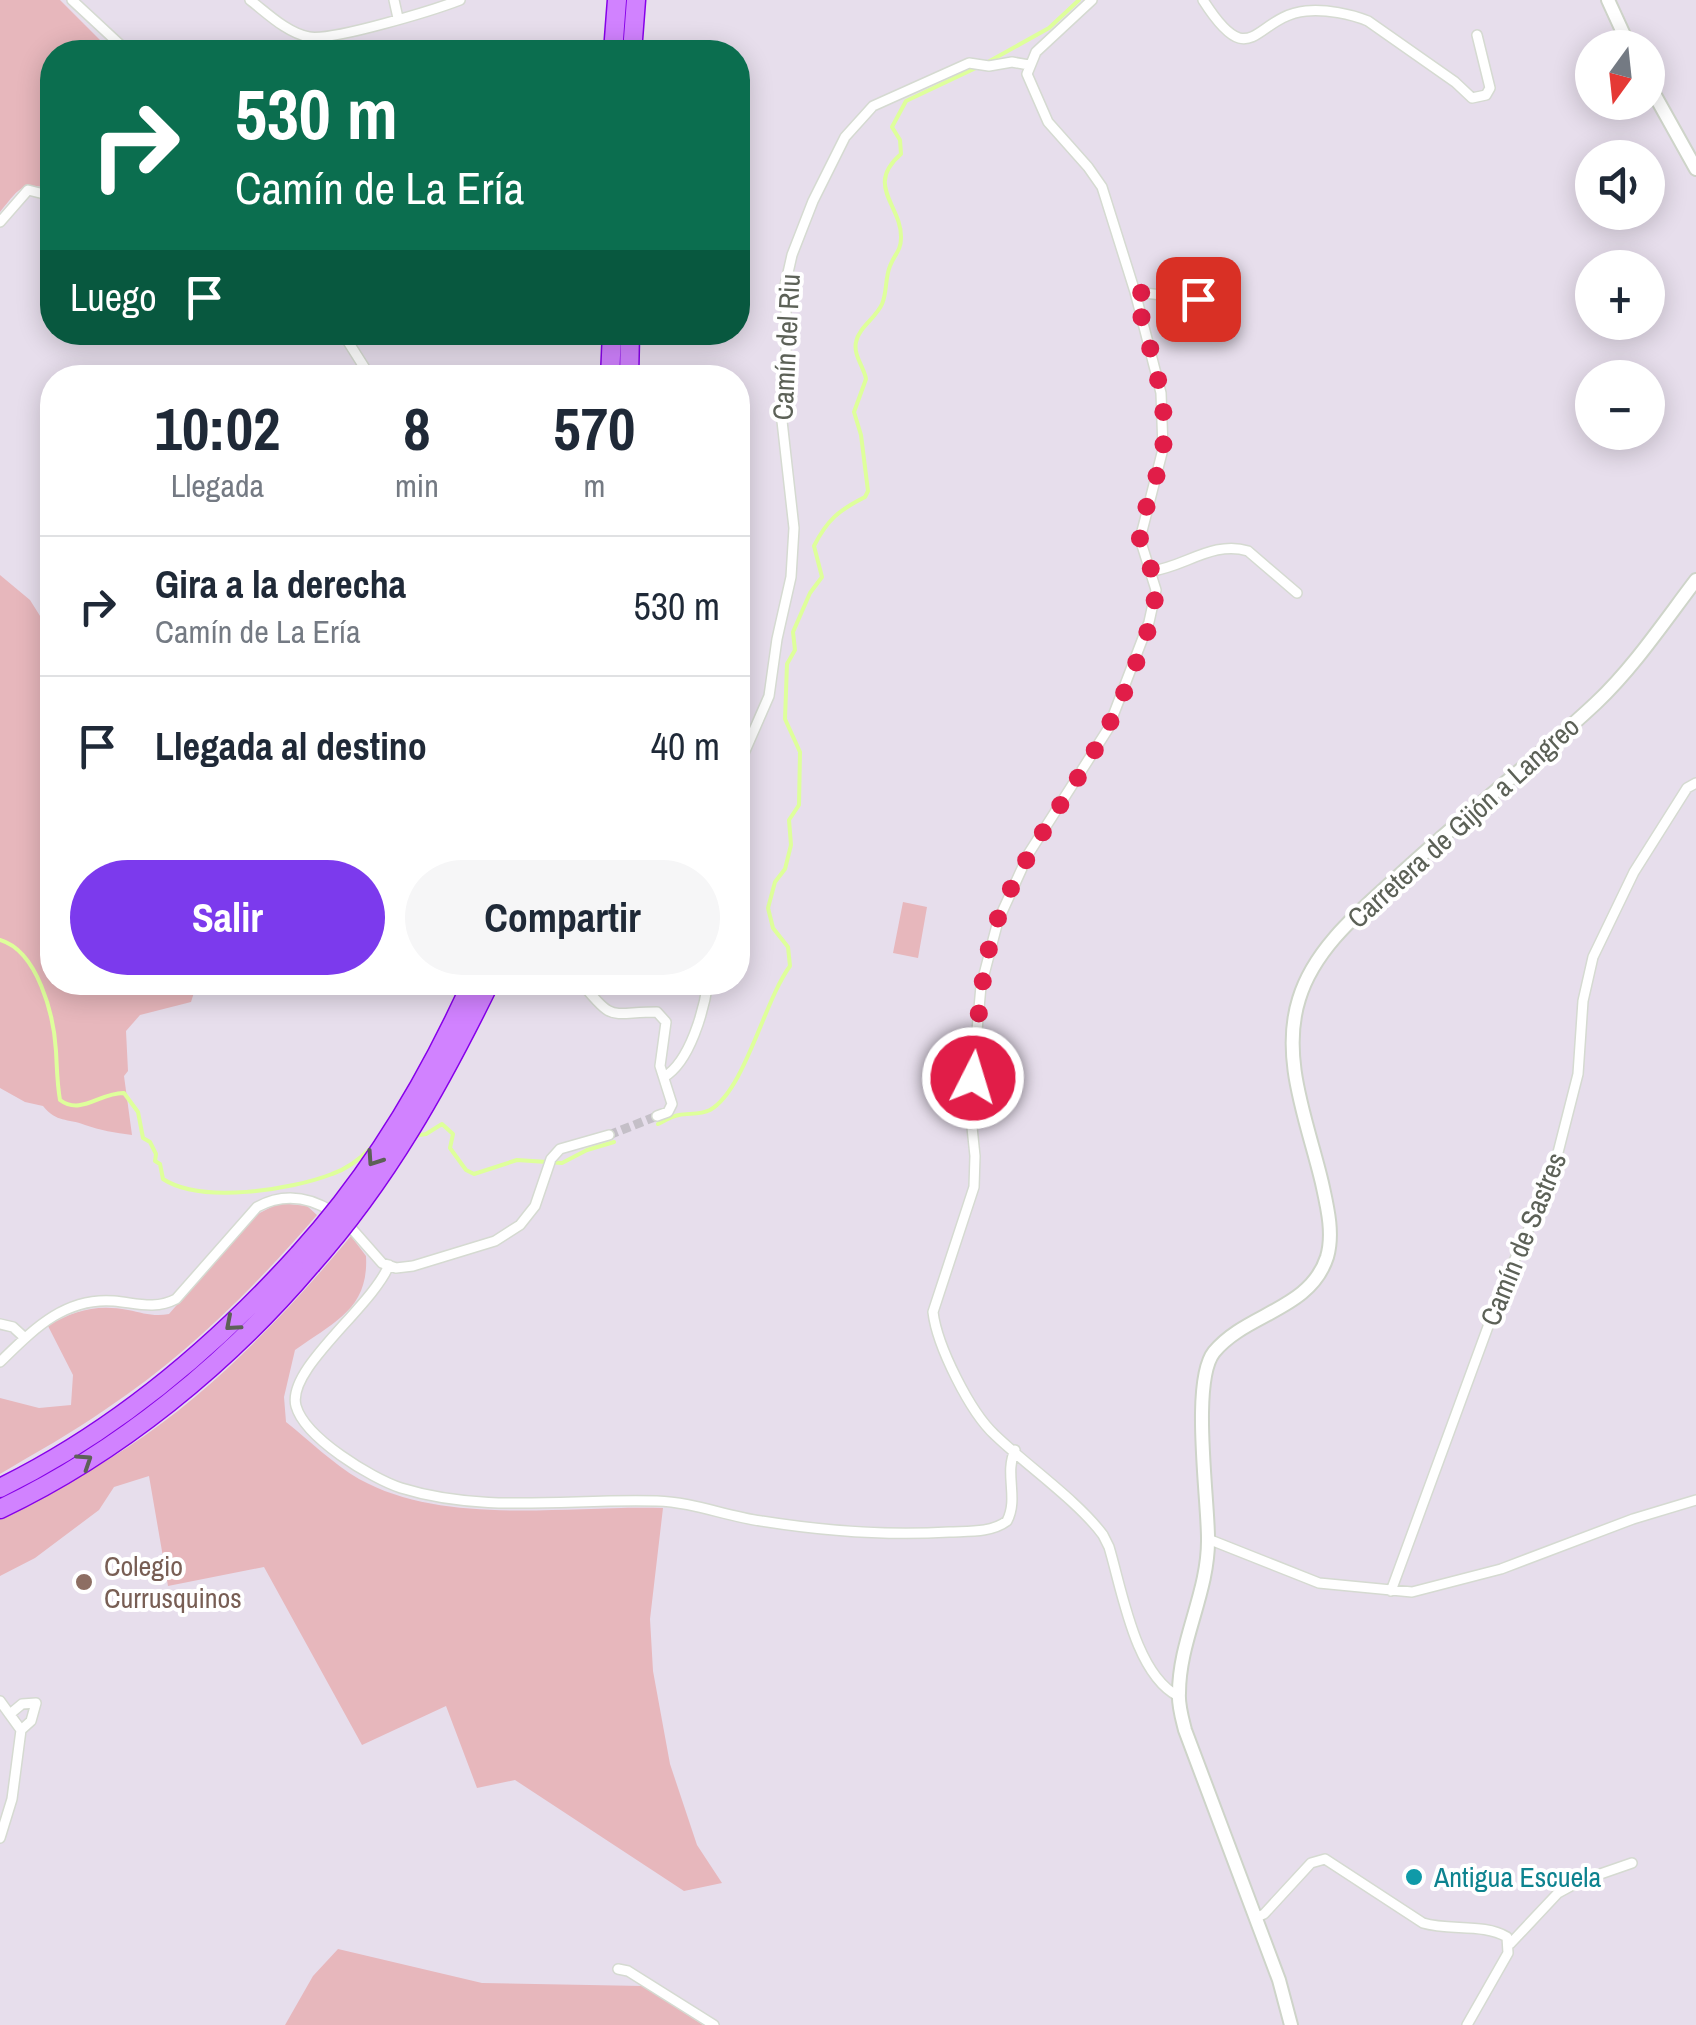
<!DOCTYPE html>
<html lang="es">
<head>
<meta charset="utf-8">
<style>
  :root { --surface:#fff; --page:#f6f6f7; --text:#1f2937; --muted:#747a83; --line:#e0e1e3; --accent:#7c3aed }
  body { margin:0; font-family:"Archivo Narrow",sans-serif; background:var(--page); color:var(--text); height:100vh; display:flex; flex-direction:column; font-size:38px; white-space:nowrap }
  * { box-sizing:border-box; margin:0 }
  p { font-size:32px; color:var(--muted) }
  .icon { flex:none; width:55px; height:55px; fill:none; stroke:currentColor; stroke-width:2; stroke-linecap:round; stroke-linejoin:round }
  .map { position:relative; flex:1; overflow:hidden }
  .panel { position:absolute; left:40px; top:365px; width:710px; height:630px; display:flex; flex-direction:column; background:var(--surface); border-radius:40px; box-shadow:0 5px 25px #0003 }
  .panel>* { flex:none }
  .banner { position:absolute; left:40px; top:40px; width:710px; height:305px; border-radius:40px; box-shadow:0 5px 25px #0003; background:#0b6e4f; color:#fff; overflow:hidden }
  .needle { width:65px; rotate:195deg }
  .tools { position:absolute; left:1575px; top:30px; display:grid; gap:20px }
  .tools a { display:grid; place-items:center; width:90px; height:90px; border-radius:50%; background:var(--surface); box-shadow:0 5px 25px #0003; font-size:50px }
  .pin { position:absolute; display:grid; place-items:center; width:85px; height:85px; color:#fff; margin:-42px; border-radius:20px; box-shadow:0 5px 15px #0006 }
  .me { position:absolute; width:110px; margin:-55px; rotate:5deg; stroke-linejoin:round; filter:drop-shadow(0 0 8px #0008) }
  .turn { display:flex; align-items:center; gap:35px; height:210px; padding:0 30px; font-size:45px }
  .turn .icon { width:130px; height:130px; stroke-width:2.5 }
  .turn b { display:block; font-size:70px; line-height:85px }
  .then { display:flex; align-items:center; height:95px; padding:0 30px; background:#0003; gap:20px; font-size:38px }
  .eta { display:flex; justify-content:space-evenly; align-items:center; height:170px; text-align:center }
  .eta b { font-size:60px; font-weight:700; line-height:70px }
  .primary-button { display:flex; gap:20px; margin-top:auto; padding:20px 30px }
  .primary-button a { flex:1; height:115px; border-radius:60px; background:var(--accent); color:#fff; font-size:40px; font-weight:700; line-height:115px; text-align:center }
  .primary-button a+a { background:var(--page); color:var(--text) }
  ul { padding:0; list-style:none }
  li { display:flex; align-items:center; gap:30px; height:140px; padding:0 30px; border-top:2px solid var(--line) }
  li div { flex:1 }
  li b { display:block; font-size:38px }
  li em { font-style:normal }
  .map>svg:first-child { display:block }
  .green { fill:#e7b7bc }
  .lines { fill:none; stroke-linecap:round; stroke-linejoin:round }
  .stream { stroke:#deff9b; stroke-width:4 }
  .street-tunnel { stroke:#c4bfc7; stroke-width:9; stroke-dasharray:9 4.5; stroke-linecap:butt }
  .street-casing { stroke:#d5dad1; stroke-width:12 }
  .secondary-casing { stroke:#ced4c9; stroke-width:16 }
  .highway-casing { stroke:#8700ea; stroke-width:21 }
  .street { stroke:#fff; stroke-width:9 }
  .secondary { stroke:#fff; stroke-width:12 }
  .highway { stroke:#d182ff; stroke-width:18 }
  .highway-bridge-casing { stroke:#8700ea; stroke-width:21; stroke-linecap:butt }
  .highway-bridge { stroke:#d182ff; stroke-width:18 }
  .oneway { stroke:#5c6157 }
  .route { stroke:#e11d48; stroke-width:18; stroke-dasharray:0 32.4 }
  .education-dot { fill:#8d6e63; stroke:#fff; stroke-width:4 }
  .culture-dot { fill:#0f9aa8; stroke:#fff; stroke-width:4 }
  .labels { text-anchor:middle; dominant-baseline:central; stroke-width:8; stroke-linejoin:round; paint-order:stroke }
  .street-label { font-size:28px; fill:#5c6157; stroke:#fff }
  .education-label { font-size:28px; fill:#785e54; stroke:#fff; text-anchor:start }
  .culture-label { font-size:28px; fill:#0d838f; stroke:#fff; text-anchor:start }
</style>
</head>
<body>
<div class="map">
<svg width="1696" height="2025" viewBox="0 0 1696 2025">
  <rect width="100%" height="100%" fill="#e7deec"/>
  <path class="green" d="M 0,0 L 60,0 L 112,52 L 52,52 L 52,190 C 22,179 18,190 0,212 Z
    M 0,575 L 30,600 L 52,635 L 52,982 L 197,983 L 191,1002 L 140,1015 L 126,1031 L 128,1071 L 124,1076 L 132,1135 C 115,1133 100,1130 85,1125 C 67,1118 57,1123 43,1106 L 25,1102 L 0,1088 Z
    M 903,902 L 927,907 L 918,958 L 893,953 Z
    M 279,1203 L 307,1206 L 317,1215 C 255,1287 186,1356 106,1409 C 72,1433 35,1453 0,1474 L 0,1398 L 39,1408 L 71,1405 L 73,1375 L 48,1326 C 74,1310 98,1304 128,1310 C 143,1313 154,1317 169,1314 L 254,1216 Z
    M 351,1236 L 366,1256 C 369,1309 334,1322 295,1350 L 284,1397 L 286,1422 C 309,1440 333,1464 359,1479 C 446,1527 567,1505 663,1508 L 650,1619 L 653,1671 L 670,1764 L 697,1845 L 722,1883 L 684,1891 L 515,1780 L 477,1788 L 446,1706 L 362,1745 L 264,1567 L 168,1586 L 149,1476 L 114,1487 L 99,1510 L 35,1558 L 0,1576 L 0,1518 C 42,1495 88,1474 128,1447 C 213,1391 287,1313 351,1236 Z
    M 338,1949 L 482,1983 L 643,1986 L 703,2025 L 285,2025 L 313,1976 Z"/>
  <g class="lines">
    <path class="stream" d="M 988,62 L 1049,28 L 1079,0
      M 0,940 C 38,951 54,1016 56,1051 C 57,1068 57,1083 60,1100 C 81,1116 101,1092 124,1093 L 138,1112 L 143,1138 L 150,1142 L 156,1154 L 155,1161 L 160,1164 L 163,1179 C 201,1204 291,1190 332,1174 C 347,1169 360,1159 371,1148
      M 658,1124 C 664,1121 672,1116 679,1115 C 689,1113 700,1115 710,1110 C 745,1090 764,1001 790,966 L 788,947 L 773,928 L 768,908 L 775,882 L 785,869 L 791,845 L 789,820 L 799,805 L 800,752 L 785,719 L 787,664 L 795,650 L 793,632 L 810,593 L 822,577 L 814,546 C 827,520 839,510 865,497 L 868,491 L 861,435 L 854,412 L 866,379 C 864,367 853,355 856,342 C 859,327 876,318 882,304 C 887,293 885,278 890,266 C 894,255 901,251 901,238 C 902,205 864,186 901,154 L 900,140 L 892,127 L 906,101 L 980,66
      M 413,1136 L 426,1134 L 442,1124 L 453,1134 L 450,1148 L 466,1170 L 474,1174 L 517,1160 L 562,1163 L 587,1150 L 614,1142"/>
    <path class="street-tunnel" d="M 609,1135 L 657,1116"/>
    <defs>
      <path id="street" d="M 72,0 L 128,52
        M 250,0 C 267,13 287,33 309,37 C 333,41 434,10 460,0
        M 394,0 L 398,18
        M 1092,0 L 1036,52 L 1027,74 L 1048,122 L 1088,167 L 1102,187 L 1135,292 L 1161,393 L 1163,449 L 1140,539 L 1156,590 L 1149,622 L 1108,729 L 1029,853 L 998,921 L 981,986 L 970,1108 L 975,1156 L 974,1187 L 933,1312 C 937,1346 970,1412 995,1435 C 1026,1465 1078,1501 1103,1535 L 1109,1547 C 1122,1590 1135,1674 1178,1696
        M 1203,0 C 1252,77 1254,16 1306,11 C 1326,9 1351,14 1368,21 L 1455,82 L 1472,98 L 1486,95 L 1490,88 L 1477,35
        M 0,222 L 28,190 L 52,196
        M 1135,292 L 1198,299 L 1226,318
        M 342,332 L 371,378
        M 1152,571 C 1184,567 1214,540 1248,551 L 1297,593
        M 738,767 L 769,696 L 777,639 L 791,577 L 794,528 L 781,412 L 787,338 L 785,286 L 792,255 L 813,201 L 845,137 L 873,106 L 969,63 L 989,66 L 1012,62 L 1029,65
        M 581,982 C 614,1024 610,1012 657,1012 L 666,1022 L 660,1066 L 672,1104 L 668,1112 L 657,1116
        M 664,1077 C 690,1062 704,1010 708,982
        M 345,1221 L 382,1263 L 396,1268 L 413,1266 L 495,1241 L 520,1225 L 535,1206 L 551,1159 L 560,1149 L 609,1135
        M 389,1265 C 372,1307 286,1369 296,1406 C 305,1438 371,1478 401,1488 C 485,1514 571,1498 657,1501 C 692,1502 726,1516 761,1521 C 824,1531 886,1536 949,1532 C 968,1531 991,1533 1007,1521 C 1019,1498 1004,1474 1015,1450
        M 0,1324 L 13,1327 L 25,1338
        M 0,1362 C 33,1330 64,1297 114,1301 C 136,1303 155,1310 176,1299 L 257,1207 C 283,1193 308,1196 333,1212
        M 1208,1539 L 1319,1583 L 1412,1592 L 1501,1569 L 1633,1519 L 1696,1500
        M 1391,1591 L 1504,1283 L 1551,1180 L 1578,1074 L 1583,1001 L 1593,957 L 1634,872 L 1687,788 L 1696,783
        M 0,1701 L 21,1730 L 12,1799 L 0,1838
        M 10,1714 L 22,1704 L 36,1703 L 31,1721 L 21,1730
        M 1255,1918 L 1264,1914 L 1311,1863 L 1325,1859 L 1423,1923 C 1449,1931 1484,1923 1507,1937 L 1508,1953 L 1467,2025
        M 1510,1944 L 1558,1893 L 1580,1881 L 1632,1863
        M 618,1969 L 628,1971 L 714,2025"/>
      <path id="secondary" d="M 1608,0 L 1630,48
        M 1648,83 L 1696,169
        M 1291,2025 L 1279,1980 L 1185,1730 C 1182,1718 1178,1705 1179,1693 C 1179,1640 1209,1592 1208,1538 C 1208,1498 1191,1381 1214,1352 C 1246,1313 1310,1310 1327,1257 C 1334,1233 1327,1206 1322,1183 C 1308,1123 1280,1059 1299,999 C 1315,946 1364,908 1403,872 C 1466,814 1534,761 1596,703 C 1634,667 1664,622 1696,580"/>
      <path id="highway" d="M 613,52 L 617,0
        M 632,52 L 636,0
        M 610,378 L 612,332
        M 629,378 L 630,332
        M 0,1488 C 114,1432 215,1347 299,1254
        M 0,1509 C 118,1453 227,1364 311,1265"/>
    </defs>
    <use href="#street" class="street-casing"/>
    <use href="#secondary" class="secondary-casing"/>
    <use href="#highway" class="highway-casing"/>
    <use href="#street" class="street"/>
    <use href="#secondary" class="secondary"/>
    <use href="#highway" class="highway"/>
    <defs>
      <path id="highway-bridge" d="M 299,1254 C 372,1174 428,1080 472,982
        M 311,1265 C 387,1180 440,1084 490,982"/>
    </defs>
    <use href="#highway-bridge" class="highway-bridge-casing"/>
    <use href="#highway-bridge" class="highway-bridge"/>
  </g>
  <defs><path id="oneway-chevron" d="M-2-3.5L2.5 0L-2 3.5" fill="none" stroke-width="1.6" stroke-linecap="round" stroke-linejoin="round" transform="scale(2.5)"/></defs>
  <g class="oneway">
    <use href="#oneway-chevron" transform="translate(374 1159) rotate(124)"/>
    <use href="#oneway-chevron" transform="translate(232 1324) rotate(139)"/>
    <use href="#oneway-chevron" transform="translate(85 1461) rotate(-33)"/>
  </g>
  <g class="lines">
    <path class="route" d="M 973,1078 C 979,1018 980,954 1006,899 C 1040,825 1096,763 1126,688 C 1137,660 1161,608 1154,579 C 1151,563 1139,552 1140,536 C 1143,507 1159,478 1163,448 C 1170,399 1146,340 1135,292 L 1198,299"/>
  </g>
  <circle class="education-dot" cx="84" cy="1582" r="10"/>
  <circle class="culture-dot" cx="1414" cy="1877" r="10"/>
  <g class="labels">
    <g class="street-label">
      <text transform="translate(786 347) rotate(-87)">Camín del Riu</text>
      <text transform="translate(1463 822) rotate(-42)">Carretera de Gijón a Langreo</text>
      <text transform="translate(1523 1239) rotate(-68)">Camín de Sastres</text>
    </g>
    <g class="education-label">
      <text x="104" y="1566">Colegio<tspan x="104" dy="32">Currusquinos</tspan></text>
    </g>
    <g class="culture-label">
      <text x="1434" y="1877">Antigua Escuela</text>
    </g>
  </g>
</svg>
<div class="tools">
<a><svg class="needle" viewBox="-14 -14 28 28"><path d="M0-13l5 13h-10z" fill="#e53935"/><path d="M0 13l5-13h-10z" fill="#747a83"/></svg></a>
<a><svg class="icon" aria-label="sound" viewBox="0 0 24 24"><path d="M4 9h4l5-4v14l-5-4H4zM17 9q2 3 0 6"/></svg></a>
<a>+</a>
<a>−</a>
</div>
<div class="pin" style="left:1198px;top:299px;background:#d93025"><svg class="icon" aria-label="arrive" viewBox="0 0 24 24"><path d="M6 21V4h12l-3 4 3 4H6"/></svg></div>
<svg class="me" style="left:973px;top:1078px" viewBox="-20 -20 40 40"><circle r="17" fill="#e11d48" stroke="#fff" stroke-width="3"/><path d="M0-11L8 9 0 5-8 9z" fill="#fff"/></svg>
<div class="banner">
<div class="turn"><svg class="icon" aria-label="right" viewBox="0 0 24 24"><path d="M7 20v-9h11M14 6l5 5-5 5"/></svg><div><b>530 m</b>Camín de La Ería</div></div>
<div class="then">Luego<svg class="icon" aria-label="arrive" viewBox="0 0 24 24"><path d="M6 21V4h12l-3 4 3 4H6"/></svg></div>
</div>
<section class="panel">
<div class="eta">
<div><b>10:02</b><p>Llegada</p></div>
<div><b>8</b><p>min</p></div>
<div><b>570</b><p>m</p></div>
</div>
<ul>
<li><svg class="icon" aria-label="right" viewBox="0 0 24 24"><path d="M7 20v-9h11M14 6l5 5-5 5"/></svg><div><b>Gira a la derecha</b><p>Camín de La Ería</p></div><em>530 m</em></li>
<li><svg class="icon" aria-label="arrive" viewBox="0 0 24 24"><path d="M6 21V4h12l-3 4 3 4H6"/></svg><div><b>Llegada al destino</b></div><em>40 m</em></li>
</ul>
<div class="primary-button"><a>Salir</a><a>Compartir</a></div>
</section>
</div>
</body>
</html>
